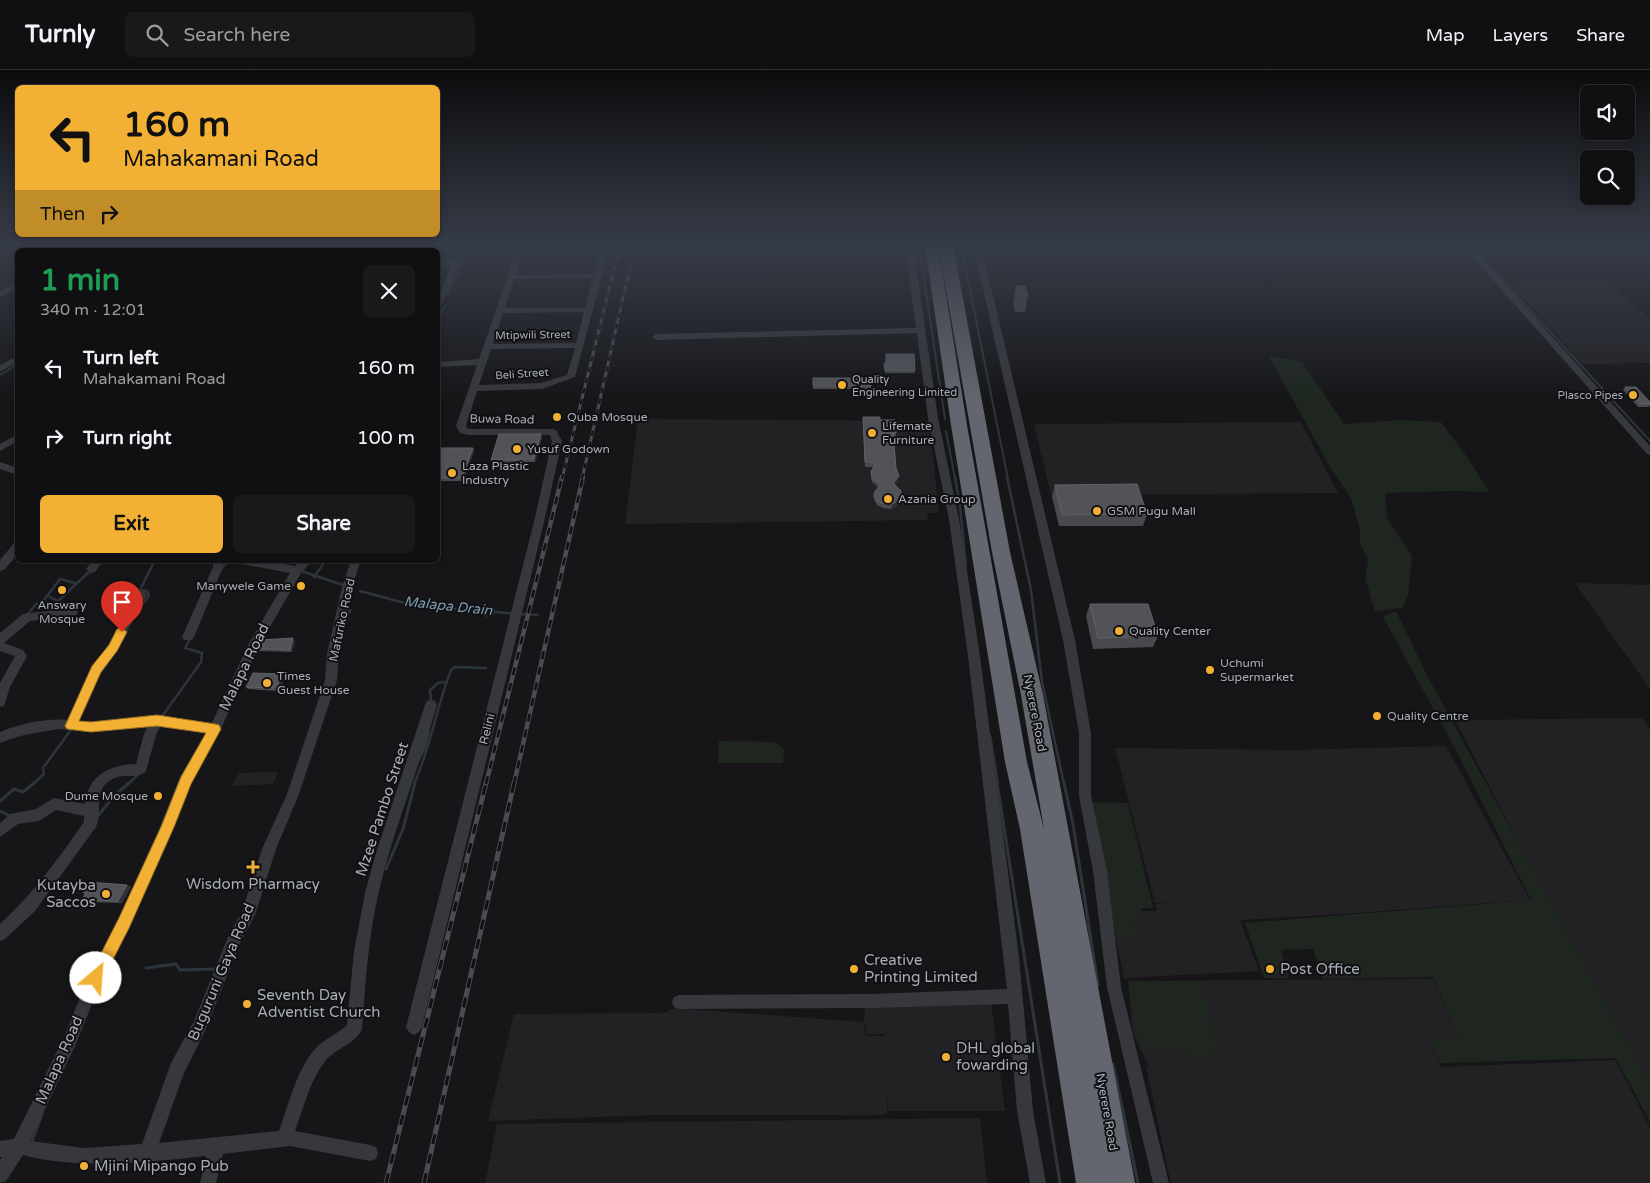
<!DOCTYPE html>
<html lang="en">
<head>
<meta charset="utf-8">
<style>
  :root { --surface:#101012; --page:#19191b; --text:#f1f3f6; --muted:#9c9d9f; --line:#303032; --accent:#f2b134 }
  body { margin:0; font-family:"Varela Round",sans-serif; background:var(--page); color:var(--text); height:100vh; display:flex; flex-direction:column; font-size:19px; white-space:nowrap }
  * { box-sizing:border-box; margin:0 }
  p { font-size:16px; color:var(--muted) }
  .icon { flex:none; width:28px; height:28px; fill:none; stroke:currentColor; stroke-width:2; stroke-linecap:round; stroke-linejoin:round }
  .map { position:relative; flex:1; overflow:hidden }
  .sheet { position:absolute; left:15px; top:178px; width:425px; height:315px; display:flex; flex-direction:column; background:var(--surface); border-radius:8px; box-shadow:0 2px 8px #0003,0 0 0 1px var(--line) }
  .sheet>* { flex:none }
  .top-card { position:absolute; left:15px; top:15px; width:425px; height:152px; border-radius:8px; box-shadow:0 2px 8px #0003,0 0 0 1px var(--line); background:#f2b134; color:#111; overflow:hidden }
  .fabs { position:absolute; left:1580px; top:15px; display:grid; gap:10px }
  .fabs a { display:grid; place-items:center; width:55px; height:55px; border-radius:8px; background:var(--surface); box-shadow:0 2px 8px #0003,0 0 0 1px var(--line); font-size:25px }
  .pin { position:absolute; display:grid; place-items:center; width:42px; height:42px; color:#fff; margin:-51px -21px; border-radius:50% 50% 50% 0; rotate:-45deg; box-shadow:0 0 5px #0007 }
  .pin .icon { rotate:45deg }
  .me { position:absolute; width:55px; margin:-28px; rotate:27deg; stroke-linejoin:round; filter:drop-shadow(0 0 4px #0008) }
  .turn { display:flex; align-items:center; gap:18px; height:105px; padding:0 25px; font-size:22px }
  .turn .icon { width:65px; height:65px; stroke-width:2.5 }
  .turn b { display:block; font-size:35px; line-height:42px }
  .then { display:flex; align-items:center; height:48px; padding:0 25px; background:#0003; gap:10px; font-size:19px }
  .round { display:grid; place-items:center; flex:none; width:52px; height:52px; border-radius:8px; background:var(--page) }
  .summary { display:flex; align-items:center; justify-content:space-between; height:85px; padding:0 25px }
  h1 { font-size:30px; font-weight:700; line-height:38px; color:#1e9e55 }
  .primary-button { display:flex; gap:10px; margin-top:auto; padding:10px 25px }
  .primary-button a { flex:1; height:58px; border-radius:8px; background:var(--accent); color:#111; font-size:20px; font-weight:700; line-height:58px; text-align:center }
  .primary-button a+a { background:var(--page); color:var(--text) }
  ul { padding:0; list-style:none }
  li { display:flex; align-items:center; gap:15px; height:70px; padding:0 25px }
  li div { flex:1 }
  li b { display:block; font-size:19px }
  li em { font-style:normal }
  header { display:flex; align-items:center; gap:30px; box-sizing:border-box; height:70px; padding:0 25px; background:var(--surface); border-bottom:1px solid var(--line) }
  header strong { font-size:24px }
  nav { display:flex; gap:28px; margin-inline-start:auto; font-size:18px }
  .search { width:350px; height:45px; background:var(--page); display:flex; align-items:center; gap:12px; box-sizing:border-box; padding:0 18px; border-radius:8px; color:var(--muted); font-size:19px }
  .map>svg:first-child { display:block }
  .built { fill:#222225 }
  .green { fill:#1e261f }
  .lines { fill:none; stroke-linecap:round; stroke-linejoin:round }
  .stream-far2 { stroke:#2c353c; stroke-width:2 }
  .stream-far1 { stroke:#2c353c; stroke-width:2.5 }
  .stream { stroke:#2c353c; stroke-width:3 }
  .river { fill:#2c353c; fill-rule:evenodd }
  .street { fill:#37383d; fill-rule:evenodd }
  .highway { fill:#63666e; fill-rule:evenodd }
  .rail-far2-casing { stroke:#4a4c52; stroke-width:3 }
  .rail-far1-casing { stroke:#4a4c52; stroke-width:4.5 }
  .rail-casing { stroke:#4a4c52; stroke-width:5 }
  .rail-far2 { stroke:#111113; stroke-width:2; stroke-dasharray:5.5; stroke-linecap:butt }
  .rail-far1 { stroke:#111113; stroke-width:2.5; stroke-dasharray:8; stroke-linecap:butt }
  .rail { stroke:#111113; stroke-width:3; stroke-dasharray:10; stroke-linecap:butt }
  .wall { fill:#47494d }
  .shaded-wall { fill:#2f3033 }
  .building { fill:#525359; stroke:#5f6168 }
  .route { fill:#f2b134; stroke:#9d7322 }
  .poi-dot { fill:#f2b134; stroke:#111113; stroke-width:2 }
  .labels { text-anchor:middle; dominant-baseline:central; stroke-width:4; stroke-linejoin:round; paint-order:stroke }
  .far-street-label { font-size:11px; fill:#a8adb8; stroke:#111113 }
  .far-poi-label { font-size:11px; fill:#a8adb8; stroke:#111113; text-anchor:start }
  .poi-label { font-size:12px; fill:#a8adb8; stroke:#111113; text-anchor:start }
  .street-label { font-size:12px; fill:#a8adb8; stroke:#111113 }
  .water-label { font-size:14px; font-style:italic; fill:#7f9bb3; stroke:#111113 }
  .near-street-label { font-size:15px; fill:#a8adb8; stroke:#111113 }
  .near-poi-label { font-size:15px; fill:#a8adb8; stroke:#111113; text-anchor:start }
</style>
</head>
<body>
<header>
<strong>Turnly</strong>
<div class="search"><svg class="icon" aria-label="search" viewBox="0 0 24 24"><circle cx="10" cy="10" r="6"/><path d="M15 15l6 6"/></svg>Search here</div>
<nav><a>Map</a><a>Layers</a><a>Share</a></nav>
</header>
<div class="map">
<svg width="1650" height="1113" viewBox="0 0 1650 1113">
  <rect width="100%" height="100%" fill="#161618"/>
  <path class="built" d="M 1509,212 L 1608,212 L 1650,248 L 1650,293 L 1582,294 Z
    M 638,349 L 929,351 L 939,443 L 927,443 L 928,450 L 625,454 Z
    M 1301,352 L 1338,423 L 1051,425 L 1034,354 Z
    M 1575,513 L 1650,515 L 1650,619 Z
    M 1642,648 L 1650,660 L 1650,1003 L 1638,1003 L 1455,650 Z
    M 1446,676 L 1530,830 L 1343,844 L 1240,850 L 1259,901 L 1124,908 L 1115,865 L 1128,862 L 1124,841 L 1157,841 L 1156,834 L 1168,833 L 1155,833 L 1115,678 L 1291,680 Z
    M 278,702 L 273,714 L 232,716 L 238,703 Z
    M 1433,909 L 1458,968 L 1430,970 L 1441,997 L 1616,990 L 1650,1058 L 1650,1113 L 1171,1113 L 1146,997 L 1149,997 L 1133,963 L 1128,911 Z
    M 991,932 L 1005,1041 L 888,1041 L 887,1024 L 887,1044 L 876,1045 L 654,1045 L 488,1051 L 514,944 L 659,943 L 665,942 L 665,943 L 673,938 L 863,952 L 866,966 L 885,966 L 885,964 L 867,965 L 864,951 L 865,937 Z
    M 980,1048 L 987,1113 L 485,1113 L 497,1054 Z"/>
  <path class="green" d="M 1269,286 L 1302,292 L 1344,354 L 1400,350 L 1441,352 L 1470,391 L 1489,422 L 1454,421 L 1385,423 L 1387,448 L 1412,486 L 1408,525 L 1402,538 L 1375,541 L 1365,508 L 1368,490 L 1360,473 L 1360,460 L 1351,428 L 1328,394 Z
    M 1396,541 L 1428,607 L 1644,1003 L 1650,1004 L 1650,1052 L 1616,988 L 1440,993 L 1430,970 L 1458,968 L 1433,907 L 1323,909 L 1313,879 L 1281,880 L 1289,909 L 1264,908 L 1245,853 L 1531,830 L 1457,682 L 1383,547 Z
    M 719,671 L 776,672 L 784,680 L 783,693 L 718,693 Z
    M 1092,732 L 1128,733 L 1153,838 L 1141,838 L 1144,849 L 1133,849 L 1136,868 L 1116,866 Z
    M 1128,911 L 1202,911 L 1218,979 L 1211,987 L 1195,989 L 1193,983 L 1144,977 L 1138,969 Z"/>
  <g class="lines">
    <path class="stream-far2" d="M 919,175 L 945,349
      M 961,175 L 1008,409
      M 1471,175 L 1650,371
      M 197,180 L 203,175
      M 448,225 L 471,175
      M 438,248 L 446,235
      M 0,305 L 18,294
      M 946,361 L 955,409"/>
    <path class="stream-far1" d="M 955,407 L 960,436 L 966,496
      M 1007,407 L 1031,520 L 1042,612 L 1064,714
      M 188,490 L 211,491
      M 220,491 L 242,493
      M 221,499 L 228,491
      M 301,501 L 346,516
      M 314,507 L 326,490
      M 360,521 L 416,536 L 485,541
      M 48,526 L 58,531 L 90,501
      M 139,539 L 149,525 L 147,521 L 140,520 L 155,490
      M 488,541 L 514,544
      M 520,544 L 538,545
      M 27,545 L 36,534 L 41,534 L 60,509 L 75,513
      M 343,561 L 350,540
      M 100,603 L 107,594
      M 431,631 L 430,620 L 438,613 L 444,612
      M 161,648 L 201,592 L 202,583 L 185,578 L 190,569
      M 990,665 L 998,714
      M 0,671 L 27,663
      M 419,689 L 425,678 L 429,661
      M 33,714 L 44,704 L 43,698 L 73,657
      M 128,714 L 138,705
      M 414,714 C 431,677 436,638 451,600 L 455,597 L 486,598"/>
    <path class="stream" d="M 997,713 L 1060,1113
      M 1064,713 L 1073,754 L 1098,915
      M 0,731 L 14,719 L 23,722 L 34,713
      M 0,741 L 10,746
      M 97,747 L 113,727 L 129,713
      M 386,799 L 403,759 L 415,713
      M 146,898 L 176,894 L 180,900 L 217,899
      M 1113,994 L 1138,1113
      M 31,1074 L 42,1044"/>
    <path class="river" d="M 488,535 L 494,537 L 496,541 L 494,545 L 488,547 L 479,545 L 477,541 L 479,537 Z"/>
    <path class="street" d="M 65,175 L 74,175 L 68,180 L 59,180 Z
      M 190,175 L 199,175 L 193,180 L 184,180 Z
      M 460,175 L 468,175 L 442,234 L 438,236 L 438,226 L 452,195 L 438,195 L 438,191 L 454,190 Z
      M 564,175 L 610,175 L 575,307 L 542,319 L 477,321 L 466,356 L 468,359 L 553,359 L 556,360 L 562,371 L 544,452 L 422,957 L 419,962 L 414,965 L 409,962 L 406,957 L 534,452 L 552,371 L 550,365 L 468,365 L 460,363 L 456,356 L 477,295 L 438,297 L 438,292 L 479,289 L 518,176 ZM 601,178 L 595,204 L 516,205 L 524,180 ZM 593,208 L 585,238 L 505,238 L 514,209 ZM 584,242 L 576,273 L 493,274 L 503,243 ZM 575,278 L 567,305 L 541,313 L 479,315 L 491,279 Z
      M 905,175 L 913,175 L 938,348 L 959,449 L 980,586 L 1019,887 L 1033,1041 L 1046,1113 L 1030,1113 L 1017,1041 L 1008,934 L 871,938 L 679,939 L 674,937 L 672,932 L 674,927 L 679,925 L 871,924 L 1007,919 L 968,586 L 949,449 L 928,348 L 917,263 L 656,270 L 652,267 L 656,264 L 916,258 Z
      M 973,175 L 981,175 L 1075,570 L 1091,663 L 1091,726 L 1107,801 L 1121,917 L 1169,1113 L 1153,1113 L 1107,917 L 1093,801 L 1079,726 L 1079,663 L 1063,570 Z
      M 1462,175 L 1470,175 L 1650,376 L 1650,385 L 1647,384 Z
      M 18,211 L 18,217 L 0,227 L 0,221 Z
      M 18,286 L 18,292 L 0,302 L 0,295 Z
      M 18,364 L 18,371 L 0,381 L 0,374 Z
      M 0,392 L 18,398 L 18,405 L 0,399 Z
      M 18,472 L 18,484 L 4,500 L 0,501 L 0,490 L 14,473 Z
      M 93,490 L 104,490 L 95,502 L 91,503 L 86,499 Z
      M 209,490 L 222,490 L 223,497 L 194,567 L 192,570 L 184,570 L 182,567 L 213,497 L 213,494 Z
      M 237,490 L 263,490 L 295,496 L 301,490 L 313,490 L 301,503 L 259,576 L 219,663 L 191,713 L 174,757 L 129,858 L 98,919 L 75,976 L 30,1071 L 84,1078 L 142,1074 L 171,993 L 194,951 L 230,862 L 242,842 L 262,779 L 287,724 L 325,610 L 327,584 L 342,517 L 351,490 L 361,490 L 352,517 L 339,584 L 337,610 L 299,724 L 276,779 L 255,845 L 241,871 L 205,961 L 184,1003 L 159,1073 L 279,1061 C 289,1034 296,1001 315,979 C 324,969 337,964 347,955 L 354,881 L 365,823 L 376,783 L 425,635 L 427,631 L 431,630 L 435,631 L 437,635 C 421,692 398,748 383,805 C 369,855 366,907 362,959 C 355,974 337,978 327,989 C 310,1009 304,1037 295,1061 L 370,1075 L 376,1077 L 378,1083 L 376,1089 L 370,1091 L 290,1076 L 223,1084 L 216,1113 L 200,1113 L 206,1086 C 149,1092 78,1100 23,1085 L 6,1111 L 0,1113 L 0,1090 L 2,1087 L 0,1087 L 0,1071 L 14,1069 L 64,967 L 87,910 L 119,848 L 160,757 L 180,707 L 206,663 L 160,657 L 156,665 L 146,701 C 139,709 127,704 117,707 C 90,717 104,739 96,757 L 35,841 L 5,869 L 0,871 L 0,854 C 34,823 58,789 84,752 L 84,746 L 56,740 L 39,751 L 18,754 L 0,767 L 0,753 L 10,744 L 36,739 L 54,728 L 85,734 C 87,706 111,694 136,694 L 144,664 L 147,657 L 91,662 L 59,659 L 17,666 L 0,673 L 0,662 C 20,654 46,648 68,650 L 92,596 L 109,575 L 138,521 L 142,520 L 147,524 L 117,581 L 101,602 L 79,651 L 91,652 L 157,646 L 212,653 L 248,575 L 290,503 L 242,494 Z
      M 72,538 L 76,539 L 78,542 L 76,545 L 30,551 L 4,573 L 23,580 L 27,586 L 10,617 L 4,636 L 0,637 L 0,613 L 15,586 L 0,581 L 0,563 L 23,544 Z"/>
    <path class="highway" d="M 925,175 L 938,175 L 967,355 L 1027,692 L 1044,759 L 1076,945 L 1021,625 L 992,482 L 944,208 L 939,175 L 953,175 L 1010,482 L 1043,625 L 1135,1113 L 1076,1113 L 1020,759 L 1005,692 L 951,355 Z"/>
    <defs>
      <path id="rail-far2" d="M 562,409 L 620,175
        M 582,409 L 635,175"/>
      <path id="rail-far1" d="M 486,714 L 562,407
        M 514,714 L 583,407"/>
      <path id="rail" d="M 386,1113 L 486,713
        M 424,1113 L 514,713"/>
    </defs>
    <use href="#rail-far2" class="rail-far2-casing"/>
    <use href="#rail-far1" class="rail-far1-casing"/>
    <use href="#rail" class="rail-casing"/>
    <use href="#rail-far2" class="rail-far2"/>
    <use href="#rail-far1" class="rail-far1"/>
    <use href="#rail" class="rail"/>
  </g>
  <path class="wall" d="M 233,175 L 261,175 L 263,180 L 236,180 Z
    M 1016,216 L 1028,225 L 1025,242 L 1015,242 L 1013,233 Z
    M 884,296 L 915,300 L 915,303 L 885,303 Z
    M 813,308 L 871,316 L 871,319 L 813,319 Z
    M 1625,317 L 1650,332 L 1650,335 L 1649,337 L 1638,337 L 1623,320 Z
    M 880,350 L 896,363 L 896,367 L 894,367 L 896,398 L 898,410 L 895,415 L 901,429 L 900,434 L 891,439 L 883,438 L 877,435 L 873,427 L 874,423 L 878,417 L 872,412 L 871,407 L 871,402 L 874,397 L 865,397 L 863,351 Z
    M 542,367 L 535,392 L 492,393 L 491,390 Z
    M 438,378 L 473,378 L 474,381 L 463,411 L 438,411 Z
    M 1055,415 L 1147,444 L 1143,456 L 1059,456 L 1052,427 Z
    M 1090,534 L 1158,566 L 1153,577 L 1093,579 L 1086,546 Z
    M 295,571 L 292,582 L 259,581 L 257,578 Z
    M 283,604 L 285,607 L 278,621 L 248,619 L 246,617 Z
    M 127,815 L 131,817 L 122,833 L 85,832 L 82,830 L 85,824 L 82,822 Z"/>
  <path class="shaded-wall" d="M 55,175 L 60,175 L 54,180 L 48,180 Z
    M 246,175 L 261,175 L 263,180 L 249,180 Z
    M 541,364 L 542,367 L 535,392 L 534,389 Z
    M 473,378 L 474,381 L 463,411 L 462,408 Z
    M 899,406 L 898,410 L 893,418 L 893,413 Z
    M 901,429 L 900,434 L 891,439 L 892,434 Z
    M 293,568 L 295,571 L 292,582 L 290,580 Z
    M 283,604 L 285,607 L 278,621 L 276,618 Z
    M 127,815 L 131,817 L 122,833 L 118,831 Z"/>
  <path class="building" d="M 41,175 L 55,175 L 48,180 L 35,180 Z
    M 1016,216 L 1025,216 L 1028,225 L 1019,225 Z
    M 886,284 L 914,284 L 915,300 L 885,300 L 884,293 L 886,293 Z
    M 813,308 L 870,308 L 871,316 L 813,316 Z
    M 1625,317 L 1636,317 L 1650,332 L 1650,334 L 1640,334 Z
    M 863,347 L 880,347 L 880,350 L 895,350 L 896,363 L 893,363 L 896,398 L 899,406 L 893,413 L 901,421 L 901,429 L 892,434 L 884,434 L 877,431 L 874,423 L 881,414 L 872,408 L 871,402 L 876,392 L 865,392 Z
    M 499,364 L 541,364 L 534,389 L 491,390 Z
    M 438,378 L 473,378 L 462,408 L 438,408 Z
    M 1137,414 L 1147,444 L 1062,445 L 1055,415 Z
    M 1090,534 L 1148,534 L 1158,566 L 1098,568 Z
    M 293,568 L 290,580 L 257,578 L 261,570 Z
    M 253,603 L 283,604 L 276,618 L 246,617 Z
    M 88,812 L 127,815 L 118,831 L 82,830 L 86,822 L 82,822 Z"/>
  <linearGradient id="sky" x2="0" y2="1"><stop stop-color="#0c0c0d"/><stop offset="0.53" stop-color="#363c48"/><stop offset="1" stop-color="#363c48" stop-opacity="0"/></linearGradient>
  <rect width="1650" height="331" fill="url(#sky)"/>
  <path class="route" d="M 122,558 L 127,562 L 117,581 L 101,602 L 79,651 L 91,652 L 157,645 L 215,654 L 219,655 L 221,659 L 191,714 L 174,757 L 129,858 L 101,913 L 96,915 L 91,913 L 88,908 L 91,903 L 119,848 L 161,757 L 181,707 L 206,663 L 157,656 L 91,662 L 67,659 L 65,656 L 92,596 L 109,575 L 117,559 Z"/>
  <g class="poi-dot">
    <circle cx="842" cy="315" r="5"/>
    <circle cx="1633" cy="325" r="5"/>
    <circle cx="557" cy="347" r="5"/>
    <circle cx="872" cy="363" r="5"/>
    <circle cx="517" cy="379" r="5"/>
    <circle cx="452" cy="403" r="5"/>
    <circle cx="888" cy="429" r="5"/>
    <circle cx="1097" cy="441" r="5"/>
    <circle cx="301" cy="516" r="5"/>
    <circle cx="62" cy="520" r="5"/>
    <circle cx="1119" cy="561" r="5"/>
    <circle cx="1210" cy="600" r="5"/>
    <circle cx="267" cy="613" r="5"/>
    <circle cx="1377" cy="646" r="5"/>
    <circle cx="158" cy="726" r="5"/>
    <path d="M250.5 789.5h5v5h5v5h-5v5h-5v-5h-5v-5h5z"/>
    <circle cx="106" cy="824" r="5"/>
    <circle cx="854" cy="899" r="5"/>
    <circle cx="1270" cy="899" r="5"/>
    <circle cx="247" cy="934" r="5"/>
    <circle cx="946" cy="987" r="5"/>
    <circle cx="84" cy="1096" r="5"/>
  </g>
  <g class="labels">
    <g class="far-street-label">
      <text transform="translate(533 265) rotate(-1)">Mtipwili Street</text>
      <text transform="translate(522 304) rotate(-4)">Beli Street</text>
    </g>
    <g class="far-poi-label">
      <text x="852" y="309">Quality<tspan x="852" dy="13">Engineering Limited</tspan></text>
      <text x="1623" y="325" text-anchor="end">Plasco Pipes</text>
    </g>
    <g class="poi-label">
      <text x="567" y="347">Quba Mosque</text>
      <text x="882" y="356">Lifemate<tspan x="882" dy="14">Furniture</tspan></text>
      <text x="527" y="379">Yusuf Godown</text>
      <text x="462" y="396">Laza Plastic<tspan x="462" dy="14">Industry</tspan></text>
      <text x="898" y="429">Azania Group</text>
      <text x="1107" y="441">GSM Pugu Mall</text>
      <text x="291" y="516" text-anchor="end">Manywele Game</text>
      <text x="62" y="535" text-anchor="middle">Answary<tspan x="62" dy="14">Mosque</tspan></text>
      <text x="1129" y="561">Quality Center</text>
      <text x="1220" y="593">Uchumi<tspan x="1220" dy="14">Supermarket</tspan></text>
      <text x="277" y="606">Times<tspan x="277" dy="14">Guest House</tspan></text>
      <text x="1387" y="646">Quality Centre</text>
      <text x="148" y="726" text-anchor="end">Dume Mosque</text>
    </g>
    <g class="street-label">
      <text transform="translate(502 349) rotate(1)">Buwa Road</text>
      <text transform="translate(342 550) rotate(-78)">Mafuriko Road</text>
      <text transform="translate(1035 643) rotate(79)">Nyerere Road</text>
      <text transform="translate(487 659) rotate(-76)">Relini</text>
      <text transform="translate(1107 1042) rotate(80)">Nyerere Road</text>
    </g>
    <g class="water-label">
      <text transform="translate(448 536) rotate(6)">Malapa Drain</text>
    </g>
    <g class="near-street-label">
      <text transform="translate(244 597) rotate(-64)">Malapa Road</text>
      <text transform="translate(382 739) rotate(-72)">Mzee Pambo Street</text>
      <text transform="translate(221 902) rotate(-67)">Buguruni Gaya Road</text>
      <text transform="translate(59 990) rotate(-66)">Malapa Road</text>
    </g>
    <g class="near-poi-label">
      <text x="253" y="814" text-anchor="middle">Wisdom Pharmacy</text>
      <text x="96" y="815" text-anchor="end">Kutayba<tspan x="96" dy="17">Saccos</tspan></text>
      <text x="864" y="890">Creative<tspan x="864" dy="17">Printing Limited</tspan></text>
      <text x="1280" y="899">Post Office</text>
      <text x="257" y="925">Seventh Day<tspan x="257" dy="17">Adventist Church</tspan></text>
      <text x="956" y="978">DHL global<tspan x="956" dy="17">fowarding</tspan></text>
      <text x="94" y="1096">Mjini Mipango Pub</text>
    </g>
  </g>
</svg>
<div class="fabs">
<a><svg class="icon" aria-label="sound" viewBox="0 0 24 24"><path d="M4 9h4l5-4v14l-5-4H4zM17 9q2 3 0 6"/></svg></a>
<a><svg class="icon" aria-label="search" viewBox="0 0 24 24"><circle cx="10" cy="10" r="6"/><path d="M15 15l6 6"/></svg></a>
</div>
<div class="pin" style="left:122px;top:562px;background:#d93025"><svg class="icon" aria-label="arrive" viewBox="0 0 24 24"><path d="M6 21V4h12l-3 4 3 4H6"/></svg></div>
<svg class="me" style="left:96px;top:908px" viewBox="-20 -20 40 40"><circle r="19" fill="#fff"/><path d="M0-13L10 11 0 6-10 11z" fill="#f2b134"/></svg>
<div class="top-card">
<div class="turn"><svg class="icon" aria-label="left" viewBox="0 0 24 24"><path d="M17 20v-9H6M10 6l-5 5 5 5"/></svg><div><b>160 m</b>Mahakamani Road</div></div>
<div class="then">Then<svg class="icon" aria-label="right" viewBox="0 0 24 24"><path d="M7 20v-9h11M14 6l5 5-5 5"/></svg></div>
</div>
<section class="sheet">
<div class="summary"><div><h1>1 min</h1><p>340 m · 12:01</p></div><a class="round"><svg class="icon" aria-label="close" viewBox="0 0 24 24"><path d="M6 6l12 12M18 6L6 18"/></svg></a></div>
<ul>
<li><svg class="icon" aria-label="left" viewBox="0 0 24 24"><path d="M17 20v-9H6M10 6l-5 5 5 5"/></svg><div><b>Turn left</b><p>Mahakamani Road</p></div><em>160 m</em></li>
<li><svg class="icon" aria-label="right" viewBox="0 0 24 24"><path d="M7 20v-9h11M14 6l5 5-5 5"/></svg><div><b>Turn right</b></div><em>100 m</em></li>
</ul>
<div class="primary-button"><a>Exit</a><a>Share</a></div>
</section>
</div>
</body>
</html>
